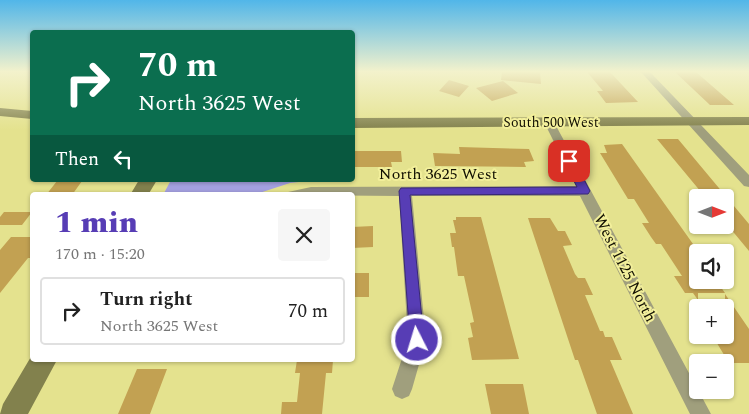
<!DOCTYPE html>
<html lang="en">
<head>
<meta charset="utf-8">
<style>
  :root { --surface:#fff; --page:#f6f6f6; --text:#222; --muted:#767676; --line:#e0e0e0; --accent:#573db5 }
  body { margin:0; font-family:Spectral,serif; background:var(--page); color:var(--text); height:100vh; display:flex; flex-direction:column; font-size:19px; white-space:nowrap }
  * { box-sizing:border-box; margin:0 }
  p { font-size:16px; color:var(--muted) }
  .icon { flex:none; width:28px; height:28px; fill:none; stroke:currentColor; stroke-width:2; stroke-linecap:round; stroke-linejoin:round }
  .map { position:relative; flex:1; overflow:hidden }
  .sheet { position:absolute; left:30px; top:192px; width:325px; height:170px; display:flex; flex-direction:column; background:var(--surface); border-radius:5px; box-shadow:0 1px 4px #0004 }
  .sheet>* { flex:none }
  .top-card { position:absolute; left:30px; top:30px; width:325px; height:152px; border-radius:5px; box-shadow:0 1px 4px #0004; background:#0b6e4f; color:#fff; overflow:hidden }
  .needle { width:32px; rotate:90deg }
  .fabs { position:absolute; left:689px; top:189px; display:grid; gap:10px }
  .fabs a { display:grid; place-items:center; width:45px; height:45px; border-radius:5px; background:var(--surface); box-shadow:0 1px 4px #0004; font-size:25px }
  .pin { position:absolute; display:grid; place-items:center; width:42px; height:42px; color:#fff; margin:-21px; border-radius:10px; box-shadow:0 2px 8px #0006 }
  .me { position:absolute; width:55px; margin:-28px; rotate:355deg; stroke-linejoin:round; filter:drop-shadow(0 0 4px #0008) }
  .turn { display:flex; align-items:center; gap:18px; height:105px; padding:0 25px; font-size:22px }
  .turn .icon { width:65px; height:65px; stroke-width:2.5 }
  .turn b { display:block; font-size:35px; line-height:42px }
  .then { display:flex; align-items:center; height:48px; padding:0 25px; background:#0003; gap:10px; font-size:19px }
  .round { display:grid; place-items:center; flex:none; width:52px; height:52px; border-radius:5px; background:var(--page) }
  .head { display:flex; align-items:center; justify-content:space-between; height:85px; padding:0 25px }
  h1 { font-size:30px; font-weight:800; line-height:38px; color:var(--accent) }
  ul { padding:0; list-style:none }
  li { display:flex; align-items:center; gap:15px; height:68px; margin:0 10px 8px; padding:0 15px; border:2px solid var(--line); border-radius:5px }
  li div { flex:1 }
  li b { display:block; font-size:19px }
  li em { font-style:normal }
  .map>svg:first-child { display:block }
  .green { fill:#a5a1e1 }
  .building { fill:#c2a152 }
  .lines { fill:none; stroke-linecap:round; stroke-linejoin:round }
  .street { fill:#a09f7d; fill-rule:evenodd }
  .secondary { fill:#82814d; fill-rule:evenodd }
  .route { fill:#573db5; stroke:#392876 }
  .labels { text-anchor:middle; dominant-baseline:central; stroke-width:4; stroke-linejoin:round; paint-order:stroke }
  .far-street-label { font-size:14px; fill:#110f00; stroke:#f2ef9b }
  .street-label { font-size:16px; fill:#110f00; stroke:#f2ef9b }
</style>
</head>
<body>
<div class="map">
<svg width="749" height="414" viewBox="0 0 749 414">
  <rect width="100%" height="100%" fill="#e4e28e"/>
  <path class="green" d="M 171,180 L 316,180 L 290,183 L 253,195 L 163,195 Z"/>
  <path class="building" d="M 502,72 L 540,72 L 541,84 L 501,80 Z
    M 587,72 L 610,72 L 638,102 L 606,103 L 597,91 L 603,91 Z
    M 675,72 L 696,72 L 734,105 L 710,105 Z
    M 449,80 L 469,86 L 459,97 L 439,91 Z
    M 503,81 L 518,93 L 492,101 L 476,88 Z
    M 657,139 L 678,139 L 749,224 L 749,251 L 725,222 L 725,198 L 706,198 Z
    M 622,144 L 698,251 L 698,280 L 716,280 L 725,293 L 698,293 L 698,300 L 693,293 L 685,293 L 674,276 L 682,276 L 661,244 L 656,244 L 651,237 L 642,223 L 649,223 L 634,199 L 628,199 L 600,153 L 607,153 L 604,145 Z
    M 459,147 L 529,149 L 534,161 L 524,162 L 526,167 L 435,166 L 433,153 L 460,154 Z
    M 352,151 L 401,151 L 402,162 L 391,162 L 392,167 L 352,167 Z
    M 57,181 L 82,181 L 72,195 L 46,195 Z
    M 4,212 L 32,212 L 22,225 L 0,225 L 0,217 Z
    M 456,217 L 481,217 L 519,359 L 472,360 L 468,338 L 473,337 L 470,323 L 474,322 L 464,276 L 458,276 L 454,247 L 452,247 L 450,233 L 456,233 L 453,220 L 456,220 Z
    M 528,218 L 550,218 L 558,231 L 565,231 L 572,245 L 563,246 L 575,274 L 578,278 L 585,278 L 593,295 L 585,295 L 600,331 L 603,331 L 605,337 L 612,337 L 622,360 L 610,360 L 633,414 L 597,414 L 578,360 L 575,360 Z
    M 373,226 L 373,247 L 352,248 L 352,227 Z
    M 11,237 L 32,237 L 32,258 L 28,258 L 0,293 L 0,250 Z
    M 352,273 L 369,273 L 369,297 L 352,297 Z
    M 725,294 L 749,329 L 749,363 L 729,363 L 712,335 L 725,335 Z
    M 297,360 L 333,360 L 332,373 L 326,373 L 322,414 L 281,414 L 282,402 L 297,402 L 300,373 L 295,373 Z
    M 137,369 L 167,369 L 150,414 L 118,414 Z
    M 485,384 L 523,384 L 529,414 L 491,414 Z"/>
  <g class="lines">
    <path class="street" d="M 641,72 L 650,72 L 749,175 L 749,187 L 744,186 Z
      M 549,119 L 554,122 L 711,414 L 690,414 L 580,196 L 412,196 L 426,340 L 412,389 L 409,396 L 402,399 L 395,396 L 392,389 L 408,340 L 399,196 L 286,195 L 288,192 L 311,187 L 576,186 L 544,122 Z"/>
    <path class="secondary" d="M 0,108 L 32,111 L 32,119 L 0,116 Z
      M 749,117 L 749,125 L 352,128 L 352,118 Z
      M 139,180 L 157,180 L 148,195 L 130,195 Z
      M 32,355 L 32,360 L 57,360 L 28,414 L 0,414 L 3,404 Z"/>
  </g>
  <linearGradient id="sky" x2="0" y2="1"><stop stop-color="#51b6e9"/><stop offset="0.55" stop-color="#f3f2cc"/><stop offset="1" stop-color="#f3f2cc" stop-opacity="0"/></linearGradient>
  <rect width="749" height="130" fill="url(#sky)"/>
  <path class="route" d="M 566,158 L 573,158 L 590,191 L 588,194 L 410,195 L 424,340 L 422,345 L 417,347 L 412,345 L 410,340 L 399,191 L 401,188 L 577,187 L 564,161 Z"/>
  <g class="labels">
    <g class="far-street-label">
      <text x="551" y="122">South 500 West</text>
    </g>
    <g class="street-label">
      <text x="438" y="174">North 3625 West</text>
      <text transform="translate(625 268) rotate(63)">West 1125 North</text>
    </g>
  </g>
</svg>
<div class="fabs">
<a><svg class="needle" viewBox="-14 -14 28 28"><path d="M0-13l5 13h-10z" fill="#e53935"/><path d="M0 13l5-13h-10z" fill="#767676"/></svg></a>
<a><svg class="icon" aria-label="sound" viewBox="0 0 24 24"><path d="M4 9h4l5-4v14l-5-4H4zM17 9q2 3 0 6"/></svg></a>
<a>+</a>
<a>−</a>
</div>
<div class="pin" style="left:569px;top:161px;background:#d93025"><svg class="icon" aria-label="arrive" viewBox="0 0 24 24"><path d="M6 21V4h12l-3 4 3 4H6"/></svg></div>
<svg class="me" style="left:417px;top:340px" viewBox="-20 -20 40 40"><circle r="17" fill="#573db5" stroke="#fff" stroke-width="3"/><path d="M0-11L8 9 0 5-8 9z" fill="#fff"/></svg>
<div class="top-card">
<div class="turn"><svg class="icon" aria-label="right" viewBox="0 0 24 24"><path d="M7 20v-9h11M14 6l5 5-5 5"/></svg><div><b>70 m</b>North 3625 West</div></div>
<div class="then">Then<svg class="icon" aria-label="left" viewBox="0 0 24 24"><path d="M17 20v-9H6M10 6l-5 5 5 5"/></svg></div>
</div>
<section class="sheet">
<div class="head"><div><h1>1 min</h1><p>170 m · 15:20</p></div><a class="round"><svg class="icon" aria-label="close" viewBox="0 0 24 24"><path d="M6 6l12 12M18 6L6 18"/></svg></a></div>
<ul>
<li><svg class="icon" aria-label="right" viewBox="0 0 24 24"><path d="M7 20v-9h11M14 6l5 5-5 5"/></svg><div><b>Turn right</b><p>North 3625 West</p></div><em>70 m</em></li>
</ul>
</section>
</div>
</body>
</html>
